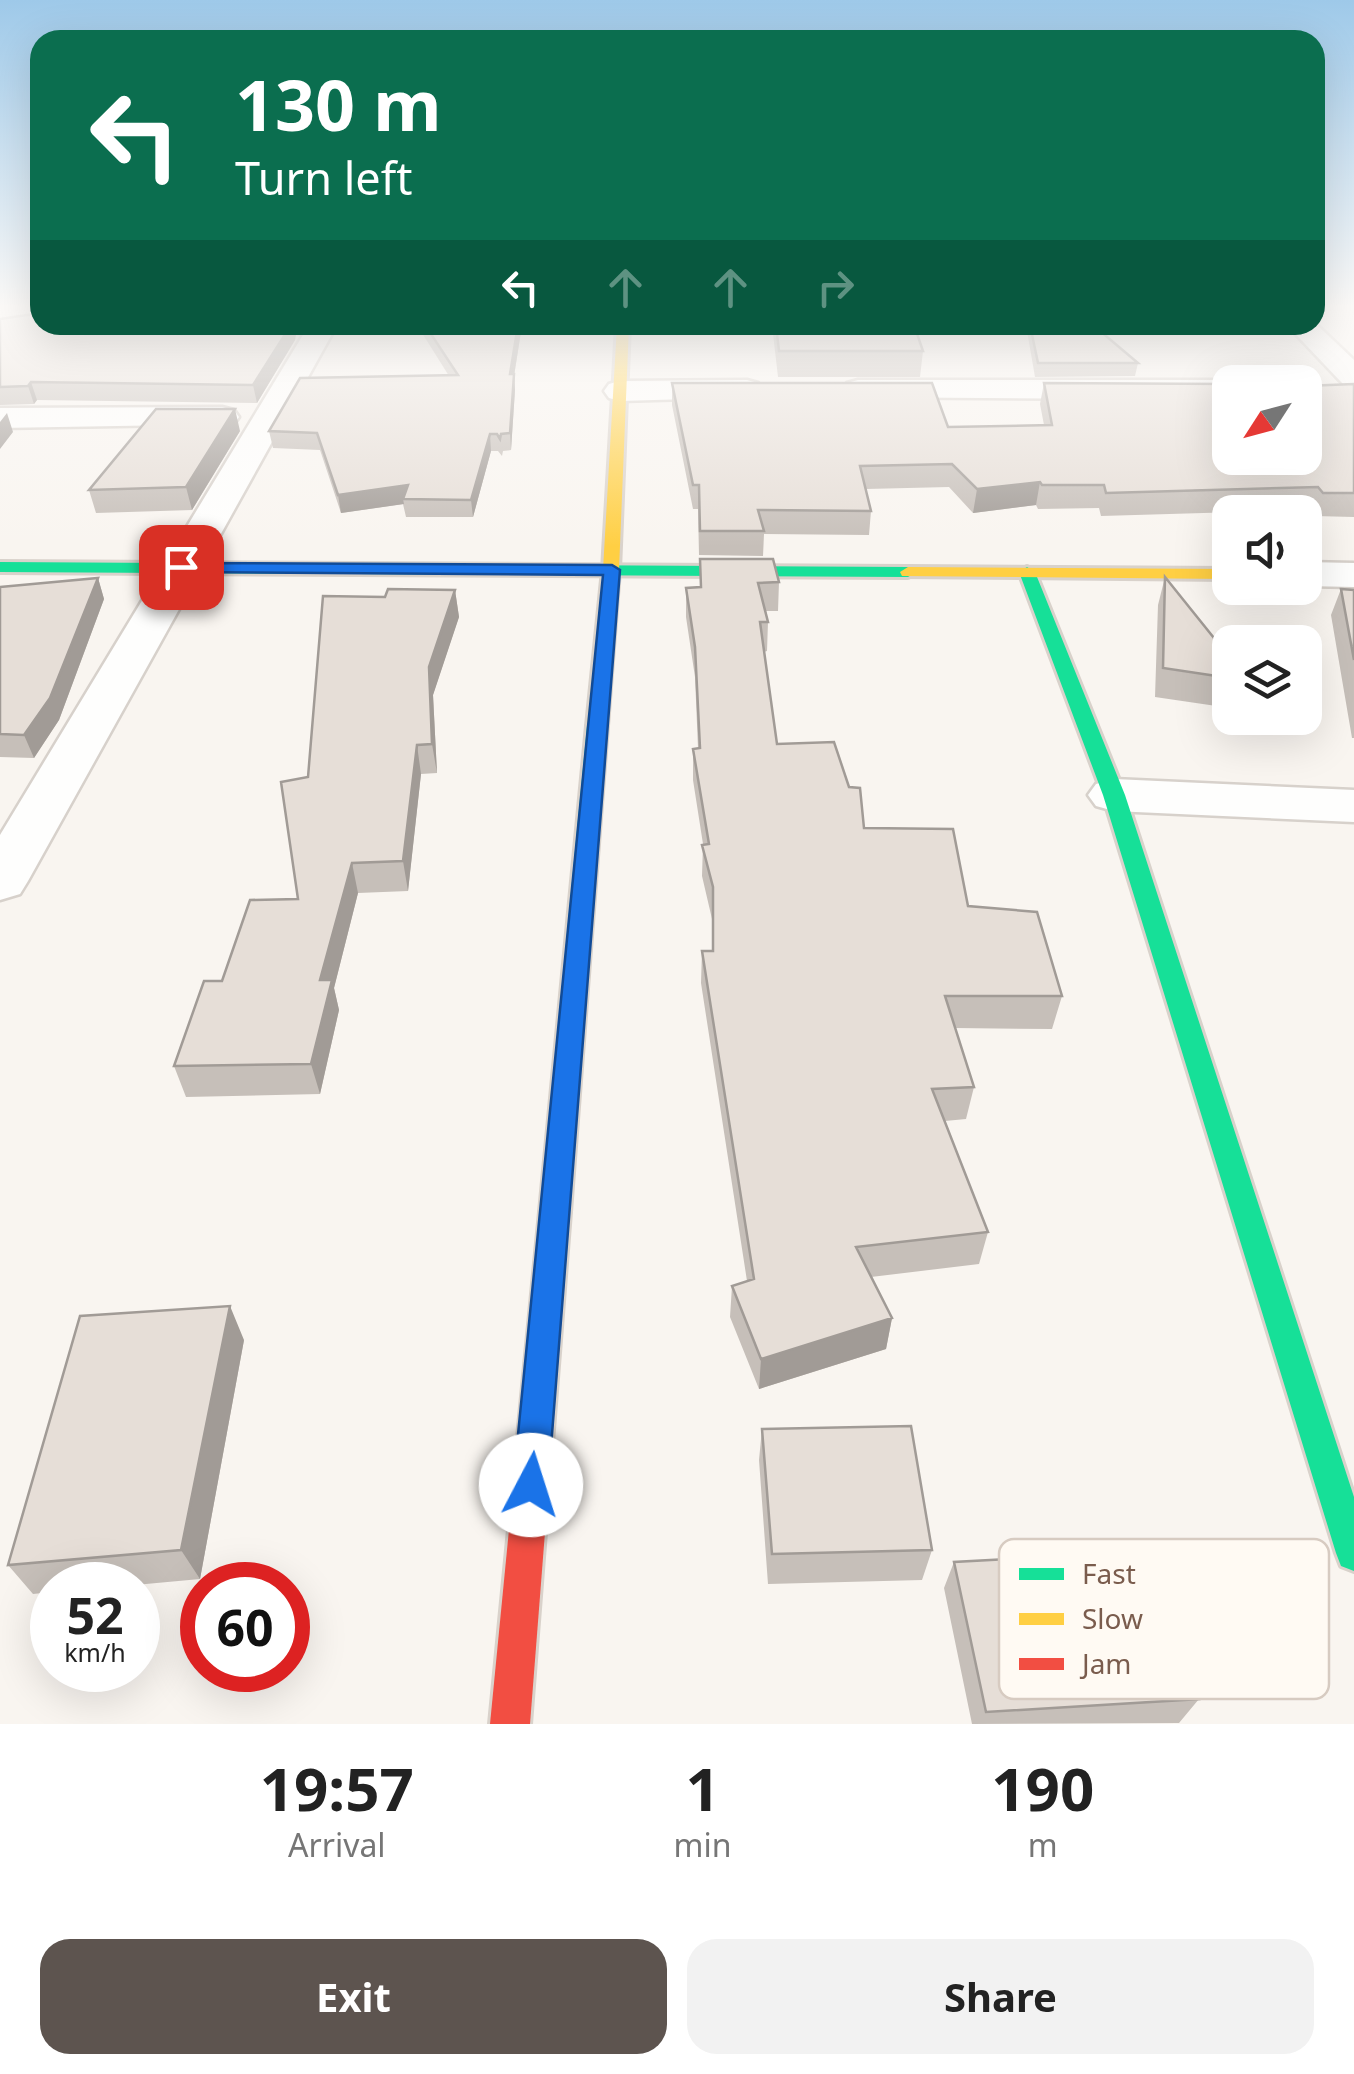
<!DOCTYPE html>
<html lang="en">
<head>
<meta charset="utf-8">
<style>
  :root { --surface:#fff; --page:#f2f2f2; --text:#222; --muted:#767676; --accent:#5d544f }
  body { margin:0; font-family:"Noto Sans",sans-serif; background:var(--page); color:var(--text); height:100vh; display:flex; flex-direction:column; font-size:38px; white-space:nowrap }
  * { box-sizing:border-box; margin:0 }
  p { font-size:32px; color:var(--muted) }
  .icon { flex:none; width:55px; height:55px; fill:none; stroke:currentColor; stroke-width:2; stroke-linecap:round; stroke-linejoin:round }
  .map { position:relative; height:1724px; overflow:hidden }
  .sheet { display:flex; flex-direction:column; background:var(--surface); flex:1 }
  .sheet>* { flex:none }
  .top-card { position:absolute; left:30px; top:30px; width:1295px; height:305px; border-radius:30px; box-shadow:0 10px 40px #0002; background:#0b6e4f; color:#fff; overflow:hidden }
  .needle { width:65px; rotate:234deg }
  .buttons { position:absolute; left:1212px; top:365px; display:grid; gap:20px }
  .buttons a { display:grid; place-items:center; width:110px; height:110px; border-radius:20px; background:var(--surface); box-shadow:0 10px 40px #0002; font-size:50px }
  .speed { position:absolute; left:30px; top:1562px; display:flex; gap:20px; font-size:50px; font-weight:700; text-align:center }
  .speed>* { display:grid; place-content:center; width:130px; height:130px; border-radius:50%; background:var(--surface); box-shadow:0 10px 40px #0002; line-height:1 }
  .speed small { font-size:25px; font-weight:400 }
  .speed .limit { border:15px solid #d22; background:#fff; color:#111 }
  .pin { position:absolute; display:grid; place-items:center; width:85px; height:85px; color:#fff; margin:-42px; border-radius:20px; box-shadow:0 5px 15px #0006 }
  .me { position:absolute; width:110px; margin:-55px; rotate:5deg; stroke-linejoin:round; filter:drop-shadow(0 0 8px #0008) }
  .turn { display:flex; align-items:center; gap:35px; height:210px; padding:0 40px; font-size:45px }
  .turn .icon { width:130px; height:130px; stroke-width:2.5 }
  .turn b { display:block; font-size:70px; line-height:85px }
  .lanes { display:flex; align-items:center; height:95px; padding:0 40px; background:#0003; justify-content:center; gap:50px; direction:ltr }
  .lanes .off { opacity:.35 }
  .eta { display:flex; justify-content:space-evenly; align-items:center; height:170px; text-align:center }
  .eta b { font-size:60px; font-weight:700; line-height:70px }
  .button { display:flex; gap:20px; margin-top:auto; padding:20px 40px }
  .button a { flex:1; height:115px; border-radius:30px; background:var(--accent); color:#fff; font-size:40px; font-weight:700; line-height:115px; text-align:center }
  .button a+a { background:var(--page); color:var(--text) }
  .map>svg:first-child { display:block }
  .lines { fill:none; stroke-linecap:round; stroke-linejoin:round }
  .street-casing { stroke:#d7d1cb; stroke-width:5 }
  .fast-casing { stroke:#d9d2cb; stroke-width:6 }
  .slow-casing { stroke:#d9d2cb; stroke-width:6 }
  .jam-casing { stroke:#d9d2cb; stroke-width:6 }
  .street { fill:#fefefd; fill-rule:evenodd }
  .fast { fill:#16e098; fill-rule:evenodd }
  .slow { fill:#ffcf43; fill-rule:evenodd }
  .jam { fill:#f24e42; fill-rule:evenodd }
  .wall { fill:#c6bfb9 }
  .shaded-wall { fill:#a19b96 }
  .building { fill:#e6ded7; stroke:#a19b96; stroke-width:2.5 }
  .route { fill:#1a73e8; stroke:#114b97; stroke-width:2.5 }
  .key { fill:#fffaf3; stroke:#d7cbc1; stroke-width:2.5 }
  .key-label { font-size:28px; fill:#7a5c4d }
</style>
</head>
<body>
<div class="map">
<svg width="1354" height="1724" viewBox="0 0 1354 1724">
  <rect width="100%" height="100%" fill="#f9f5f0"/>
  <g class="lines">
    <defs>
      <path id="street" d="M 1315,323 L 1354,360 L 1354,386 L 1343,384 L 1287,325 Z
        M 309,325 L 337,325 L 28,881 L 20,894 L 0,900 L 0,835 Z
        M 747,380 L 758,383 L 763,390 L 758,397 L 620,401 L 609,398 L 604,391 L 609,384 L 620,381 Z
        M 858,380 L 1230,380 L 1238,382 L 1230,382 L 1230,400 L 847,397 L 842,390 L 847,383 Z
        M 222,407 L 234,410 L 239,417 L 234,424 L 0,428 L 0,408 Z
        M 1305,562 L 1354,563 L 1354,587 L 1305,586 Z
        M 1114,779 L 1354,790 L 1354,822 L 1114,811 L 1096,806 L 1088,795 L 1096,784 Z"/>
      <path id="fast" d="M 0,562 L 908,567 L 916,572 L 908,577 L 0,572 Z
        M 1027,567 L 1035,572 L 1125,795 L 1354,1497 L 1354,1571 L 1341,1566 L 1336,1553 L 1103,795 L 1019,572 Z
        M 597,720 L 607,726 L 570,1212 L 565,1221 L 555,1225 L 545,1221 L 540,1212 L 587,726 Z"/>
      <path id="slow" d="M 617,325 L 629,325 L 619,570 L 607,726 L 597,732 L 587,726 L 603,570 Z
        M 908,567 L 1230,569 L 1230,579 L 902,576 L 900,572 Z"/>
      <path id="jam" d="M 555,1199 L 565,1203 L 570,1212 L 530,1724 L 490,1724 L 540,1212 L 545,1203 Z"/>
    </defs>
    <use href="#street" class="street-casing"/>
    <use href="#fast" class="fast-casing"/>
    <use href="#slow" class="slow-casing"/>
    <use href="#jam" class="jam-casing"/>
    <use href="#street" class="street"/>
    <use href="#fast" class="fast"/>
    <use href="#slow" class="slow"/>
    <use href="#jam" class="jam"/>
  </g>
  <path class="wall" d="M 0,319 L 295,340 L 257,403 L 37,400 L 34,404 L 0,405 Z
    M 417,325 L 522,325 L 514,376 L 515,390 L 511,450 L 503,451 L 502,456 L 498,451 L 491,451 L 473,517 L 406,517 L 403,504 L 341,513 L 320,450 L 273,448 L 269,431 L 449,376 Z
    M 772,325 L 914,325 L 923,351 L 920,377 L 778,377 Z
    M 1026,325 L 1093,325 L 1138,363 L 1135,376 L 1035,377 Z
    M 672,383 L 948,427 L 1044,425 L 1040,404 L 1044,383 L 1230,458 L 1354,384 L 1354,517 L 1315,516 L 1310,510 L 1101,516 L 1099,508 L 1038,509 L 1036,505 L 973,513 L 949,487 L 866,489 L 871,511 L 869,535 L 764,534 L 763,556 L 699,555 L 698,509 L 693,509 L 672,405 Z
    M 240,431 L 192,510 L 96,513 L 89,490 Z
    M 700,559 L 779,582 L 778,611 L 766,611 L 768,622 L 767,651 L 764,652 L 777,744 L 849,787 L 864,828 L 968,906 L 1062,996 L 1052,1029 L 955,1028 L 974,1087 L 966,1119 L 945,1121 L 988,1232 L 979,1264 L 871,1277 L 892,1318 L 886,1349 L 759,1389 L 730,1317 L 732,1286 L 747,1281 L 701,983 L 702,951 L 712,951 L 712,919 L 702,876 L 703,844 L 693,780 L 693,749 L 698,748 L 695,677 L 686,617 L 686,588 L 700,587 Z
    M 1165,577 L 1230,658 L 1230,708 L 1155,697 L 1158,605 Z
    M 98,578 L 104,599 L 59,720 L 34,758 L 0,757 L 0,587 Z
    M 1341,589 L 1354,590 L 1354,738 L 1352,738 L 1331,615 Z
    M 455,590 L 459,617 L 433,695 L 437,773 L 421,774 L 408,891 L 358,893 L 334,988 L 339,1010 L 320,1094 L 186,1097 L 174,1066 L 222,981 L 298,899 L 308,777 Z
    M 244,1340 L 200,1579 L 135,1585 L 52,1585 L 52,1592 L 33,1594 L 8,1565 Z
    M 762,1429 L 932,1550 L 922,1580 L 768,1584 L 759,1460 Z
    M 954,1562 L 1157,1572 L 1317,1633 L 1295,1658 L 1193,1683 L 1199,1699 L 1179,1723 L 972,1724 L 944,1588 Z"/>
  <path class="shaded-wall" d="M 291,325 L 298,325 L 295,340 L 257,403 L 253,385 Z
    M 518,325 L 522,325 L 514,376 L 515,390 L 511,450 L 510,433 L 510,374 Z
    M 31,382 L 37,400 L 34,404 L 28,386 Z
    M 235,409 L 240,431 L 192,510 L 186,487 Z
    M 7,413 L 13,432 L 0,449 L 0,422 Z
    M 490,434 L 491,451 L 473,517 L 471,500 Z
    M 1040,482 L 1036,505 L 973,513 L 977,489 Z
    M 408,485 L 403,499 L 404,504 L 341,513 L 338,495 Z
    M 98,578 L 104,599 L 59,720 L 34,758 L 24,735 Z
    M 455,590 L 459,617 L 433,695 L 437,773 L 432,744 L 429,667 Z
    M 417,745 L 421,774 L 408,891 L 403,861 Z
    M 352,863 L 358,893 L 334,988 L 339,1010 L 320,1094 L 311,1064 L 320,980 Z
    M 230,1306 L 244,1340 L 200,1579 L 181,1550 Z
    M 892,1318 L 886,1349 L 759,1389 L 761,1359 Z
    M 1317,1633 L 1295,1658 L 1169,1690 L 1187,1665 Z"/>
  <path class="building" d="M 40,313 L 40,325 L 291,325 L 253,385 L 31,382 L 28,386 L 0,387 L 0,319 Z
    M 425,325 L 518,325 L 510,374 L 514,374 L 510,433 L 501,434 L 500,439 L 497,434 L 490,434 L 471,500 L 403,499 L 408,485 L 338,495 L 317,433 L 269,431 L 300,378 L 458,375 Z
    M 776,325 L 914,325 L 923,351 L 779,351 Z
    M 1030,325 L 1093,325 L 1138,363 L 1038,363 Z
    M 672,383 L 932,383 L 948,427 L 1052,425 L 1044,383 L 1230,384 L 1230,458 L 1305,458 L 1305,386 L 1354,384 L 1354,493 L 1323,493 L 1318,487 L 1106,493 L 1104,485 L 1042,485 L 1040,482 L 977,489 L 952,464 L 860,466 L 871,511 L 758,510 L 764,531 L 700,531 L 699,485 L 693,485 Z
    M 156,409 L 235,409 L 186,487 L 89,490 Z
    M 700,559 L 773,559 L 779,582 L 758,583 L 768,622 L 760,622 L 777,744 L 834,742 L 849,787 L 860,788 L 864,828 L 953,829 L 968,906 L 1037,912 L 1062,996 L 945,996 L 974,1087 L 932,1089 L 988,1232 L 856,1247 L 892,1318 L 761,1359 L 732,1286 L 754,1279 L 702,951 L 713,951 L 713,887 L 702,845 L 709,844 L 693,749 L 700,748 L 695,647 L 686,588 L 701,587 Z
    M 1165,577 L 1230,658 L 1230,678 L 1163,668 Z
    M 98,578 L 50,698 L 24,735 L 0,734 L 0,587 Z
    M 388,589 L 455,590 L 429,667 L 432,744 L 417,745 L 403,861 L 352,863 L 320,980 L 332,980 L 311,1064 L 174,1066 L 204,981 L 222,981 L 250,900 L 298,899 L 281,782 L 308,777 L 323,596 L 385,597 Z
    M 1341,589 L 1354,590 L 1354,660 Z
    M 230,1306 L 181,1550 L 8,1565 L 80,1316 Z
    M 911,1426 L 932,1550 L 772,1554 L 762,1429 Z
    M 1270,1545 L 1317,1633 L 1187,1665 L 1199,1699 L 986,1712 L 954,1562 L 1150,1551 L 1157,1572 Z"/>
  <linearGradient id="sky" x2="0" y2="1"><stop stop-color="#9ec9e9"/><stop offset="0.56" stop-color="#fcfaf8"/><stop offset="1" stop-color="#fcfaf8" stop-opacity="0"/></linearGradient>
  <rect width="1354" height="547" fill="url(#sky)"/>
  <path class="route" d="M 175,563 L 612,565 L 620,570 L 548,1485 L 543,1498 L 531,1503 L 518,1498 L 513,1485 L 603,575 L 181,572 L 173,567 Z"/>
  <rect x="999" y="1539" width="330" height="160" rx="15" class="key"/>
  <rect x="1019" y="1568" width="45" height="12" fill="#16e098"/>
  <rect x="1019" y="1613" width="45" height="12" fill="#ffcf43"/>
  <rect x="1019" y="1658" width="45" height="12" fill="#f24e42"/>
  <g class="key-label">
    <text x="1082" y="1584">Fast</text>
    <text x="1082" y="1629">Slow</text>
    <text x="1082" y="1674">Jam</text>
  </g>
</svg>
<div class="buttons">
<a><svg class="needle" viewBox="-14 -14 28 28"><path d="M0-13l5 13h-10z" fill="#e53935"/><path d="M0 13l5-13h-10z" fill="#767676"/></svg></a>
<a><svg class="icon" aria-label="sound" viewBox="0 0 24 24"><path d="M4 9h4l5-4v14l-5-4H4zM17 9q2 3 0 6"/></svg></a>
<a><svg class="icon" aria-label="layers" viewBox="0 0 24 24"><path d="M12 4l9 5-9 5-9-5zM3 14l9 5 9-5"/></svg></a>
</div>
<div class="speed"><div>52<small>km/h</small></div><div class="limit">60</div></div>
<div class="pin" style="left:181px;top:567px;background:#d93025"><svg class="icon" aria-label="arrive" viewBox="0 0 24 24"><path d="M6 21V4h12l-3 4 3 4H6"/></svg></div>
<svg class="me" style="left:531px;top:1485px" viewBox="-20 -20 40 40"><circle r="19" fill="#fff"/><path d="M0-13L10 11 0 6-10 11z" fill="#1a73e8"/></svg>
<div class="top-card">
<div class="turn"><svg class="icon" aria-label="left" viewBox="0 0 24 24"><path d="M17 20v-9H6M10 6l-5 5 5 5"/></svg><div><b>130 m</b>Turn left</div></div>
<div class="lanes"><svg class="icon" aria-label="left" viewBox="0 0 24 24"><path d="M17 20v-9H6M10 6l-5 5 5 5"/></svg><svg class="icon off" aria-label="ahead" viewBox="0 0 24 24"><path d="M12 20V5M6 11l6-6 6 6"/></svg><svg class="icon off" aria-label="ahead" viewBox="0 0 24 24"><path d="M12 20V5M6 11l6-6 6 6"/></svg><svg class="icon off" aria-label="right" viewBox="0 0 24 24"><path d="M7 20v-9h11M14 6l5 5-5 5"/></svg></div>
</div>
</div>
<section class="sheet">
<div class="eta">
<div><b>19:57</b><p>Arrival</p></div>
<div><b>1</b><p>min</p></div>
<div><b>190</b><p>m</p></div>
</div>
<div class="button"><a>Exit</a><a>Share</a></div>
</section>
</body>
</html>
